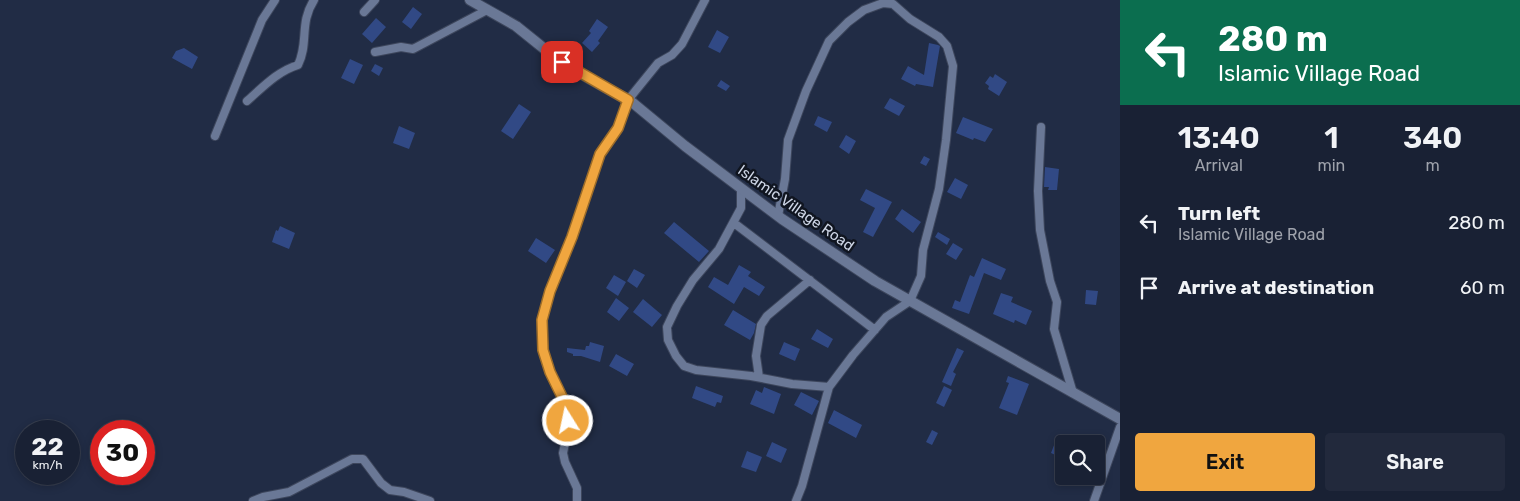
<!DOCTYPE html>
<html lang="en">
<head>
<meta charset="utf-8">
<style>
  :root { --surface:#192134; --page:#22293c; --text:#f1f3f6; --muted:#9fa3ac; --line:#373e4f; --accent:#f0a63f }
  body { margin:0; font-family:Rubik,sans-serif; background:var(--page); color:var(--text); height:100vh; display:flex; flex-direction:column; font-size:19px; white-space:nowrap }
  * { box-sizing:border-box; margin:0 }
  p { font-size:16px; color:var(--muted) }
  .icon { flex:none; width:28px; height:28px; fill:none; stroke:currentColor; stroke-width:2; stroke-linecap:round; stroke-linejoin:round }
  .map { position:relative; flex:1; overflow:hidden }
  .sheet { display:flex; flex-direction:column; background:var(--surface); width:400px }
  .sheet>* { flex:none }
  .top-card { background:#0b6e4f; color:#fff; overflow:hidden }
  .fabs { position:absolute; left:1055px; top:435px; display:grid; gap:10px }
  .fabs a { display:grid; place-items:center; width:50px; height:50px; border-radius:5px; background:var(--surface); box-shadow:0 2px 8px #0003,0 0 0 1px var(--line); font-size:25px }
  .speed { position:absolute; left:15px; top:420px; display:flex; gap:10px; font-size:25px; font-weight:700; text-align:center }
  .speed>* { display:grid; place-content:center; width:65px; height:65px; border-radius:50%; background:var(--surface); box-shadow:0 2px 8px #0003,0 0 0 1px var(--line); line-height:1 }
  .speed small { font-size:12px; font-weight:400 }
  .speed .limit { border:8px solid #d22; background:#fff; color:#111 }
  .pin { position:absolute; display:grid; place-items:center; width:42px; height:42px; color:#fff; margin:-21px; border-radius:10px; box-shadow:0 2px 8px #0006 }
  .me { position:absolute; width:55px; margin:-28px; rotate:350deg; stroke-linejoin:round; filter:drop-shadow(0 0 4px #0008) }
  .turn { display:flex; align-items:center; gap:18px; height:105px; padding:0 15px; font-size:22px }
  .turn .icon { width:65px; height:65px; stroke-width:2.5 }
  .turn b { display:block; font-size:35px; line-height:42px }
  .eta { display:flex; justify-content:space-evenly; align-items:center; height:85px; text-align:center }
  .eta b { font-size:30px; font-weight:600; line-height:35px }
  .cta { display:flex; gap:10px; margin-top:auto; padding:10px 15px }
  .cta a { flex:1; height:58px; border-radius:5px; background:var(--accent); color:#111; font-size:20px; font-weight:600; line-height:58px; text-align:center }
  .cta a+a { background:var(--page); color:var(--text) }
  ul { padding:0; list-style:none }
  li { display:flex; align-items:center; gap:15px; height:65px; padding:0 15px }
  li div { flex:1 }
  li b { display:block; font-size:19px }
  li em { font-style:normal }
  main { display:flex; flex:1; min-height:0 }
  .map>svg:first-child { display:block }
  .building { fill:#314985 }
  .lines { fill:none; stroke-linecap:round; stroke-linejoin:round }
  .minor-casing { stroke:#3d465c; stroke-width:10 }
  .tertiary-casing { stroke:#3d465c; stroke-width:12 }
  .minor { stroke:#6a7896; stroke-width:8 }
  .tertiary { stroke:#6a7896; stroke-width:10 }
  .route-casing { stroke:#9c6c29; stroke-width:12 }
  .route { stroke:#f0a63f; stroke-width:9 }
  .labels { text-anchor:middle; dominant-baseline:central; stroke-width:5; stroke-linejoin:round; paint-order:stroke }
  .street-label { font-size:15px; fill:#ced6e6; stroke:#101520 }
</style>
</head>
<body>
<main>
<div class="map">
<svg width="1120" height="501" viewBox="0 0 1120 501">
  <rect width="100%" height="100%" fill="#212c45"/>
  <path class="building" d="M 413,7 L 422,14 L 411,29 L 402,22 Z
    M 376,18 L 386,27 L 372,43 L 362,34 Z
    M 597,19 L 608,27 L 598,41 L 600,43 L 592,52 L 582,43 L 591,33 L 589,31 Z
    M 717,30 L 729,37 L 720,53 L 708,47 Z
    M 929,43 L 938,45 L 940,46 L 933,87 L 916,84 L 915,86 L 901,79 L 908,66 L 924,75 Z
    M 184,48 L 198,57 L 192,69 L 172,58 L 176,51 Z
    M 350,59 L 363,65 L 354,84 L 341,78 Z
    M 375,64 L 383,68 L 379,76 L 371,71 Z
    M 995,74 L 1007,82 L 999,96 L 988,89 L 989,86 L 985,83 L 990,76 L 993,78 Z
    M 721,80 L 730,86 L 726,91 L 717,86 Z
    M 890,98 L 905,106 L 899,116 L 884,108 Z
    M 519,104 L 531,112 L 513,139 L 501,131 Z
    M 818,116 L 832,122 L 827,132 L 814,125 Z
    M 963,117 L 993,129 L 985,142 L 974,138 L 973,140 L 956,133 Z
    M 399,126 L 415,133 L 409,149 L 393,143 Z
    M 846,135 L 856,141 L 849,154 L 839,147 Z
    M 924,156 L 930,159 L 926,166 L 920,163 Z
    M 1045,167 L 1059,169 L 1057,190 L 1048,190 L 1049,187 L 1044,187 Z
    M 955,178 L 968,185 L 961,199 L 947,192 Z
    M 866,189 L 892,202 L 873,237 L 863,232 L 875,208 L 860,200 Z
    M 902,209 L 921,222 L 913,233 L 895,219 Z
    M 674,222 L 709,251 L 699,262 L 664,233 Z
    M 280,226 L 295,233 L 289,249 L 272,242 L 276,230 L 278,231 Z
    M 938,232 L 950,239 L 947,245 L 935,237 Z
    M 536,238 L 555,250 L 546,263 L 528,251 Z
    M 953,243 L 963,249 L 956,260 L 946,254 Z
    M 982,258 L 1006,269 L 1001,280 L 984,273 L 969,314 L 952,308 L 955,300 L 960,302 L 970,275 L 974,277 Z
    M 739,265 L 751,272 L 748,276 L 765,287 L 759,296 L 744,287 L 734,304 L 708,287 L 714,277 L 728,285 Z
    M 634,269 L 645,275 L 637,288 L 627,281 Z
    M 614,275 L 626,282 L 618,296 L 606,288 Z
    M 1086,290 L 1098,291 L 1096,305 L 1085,304 Z
    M 1001,293 L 1013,297 L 1011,302 L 1032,311 L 1026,325 L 1015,320 L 1014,323 L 993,314 Z
    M 616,298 L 629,308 L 619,321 L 607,312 Z
    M 643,299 L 662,315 L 652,327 L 633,312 Z
    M 733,310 L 756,324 L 754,333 L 750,340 L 724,325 Z
    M 817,329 L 833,339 L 828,348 L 811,339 Z
    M 590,342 L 604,346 L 600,362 L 581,356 L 573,356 L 573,354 L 567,352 L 567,348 L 585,350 L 586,346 L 589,346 Z
    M 784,342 L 800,349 L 795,361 L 779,354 Z
    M 957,348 L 964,351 L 953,372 L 956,374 L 951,386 L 942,382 Z
    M 616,354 L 634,364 L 627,376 L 609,366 Z
    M 1008,376 L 1029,384 L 1017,415 L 999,408 L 1009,383 L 1006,382 Z
    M 696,386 L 723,396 L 721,403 L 717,402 L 715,407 L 692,398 Z
    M 944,386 L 952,390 L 944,407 L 936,403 Z
    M 764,387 L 781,394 L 774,414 L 750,404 L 756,390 L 762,393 Z
    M 801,392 L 819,401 L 812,415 L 794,405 Z
    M 834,410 L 862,425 L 856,438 L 828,423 Z
    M 932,430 L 938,433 L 932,445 L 926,442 Z
    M 1056,440 L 1064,444 L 1064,459 L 1051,453 Z
    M 772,442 L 787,449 L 781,463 L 766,456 Z
    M 747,451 L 762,457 L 756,472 L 741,467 Z"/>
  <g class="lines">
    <defs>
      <path id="minor" d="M 364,12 L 375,0
        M 375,52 L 401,47 L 413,49 L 487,10
        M 247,101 C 263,87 278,71 298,65 C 309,43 299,23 314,0
        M 1041,127 L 1038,191 L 1040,230 L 1050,281 L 1057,302 L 1054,329 L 1073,393
        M 215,136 L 262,20 L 275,0
        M 741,188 L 741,208 L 719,249 L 693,280 L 677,306 L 667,327 L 668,340 L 676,356 L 684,366 L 696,370 L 751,376 L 792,384 L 829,387
        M 778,216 L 785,179 L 788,140 L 806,91 L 829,41 L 848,22 L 864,10 L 883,3 L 893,4 L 910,19 L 939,37 L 947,46 L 953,66 L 946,140 L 939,189 L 923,250 L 921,276 L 910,301 L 886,317 L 853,355 L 829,387 L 802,486 L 796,501
        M 734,223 L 875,330
        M 759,377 L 756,356 L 761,325 L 767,316 L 810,280
        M 253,501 L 263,497 L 289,492 L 352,459 L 363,459 L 381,483 L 390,490 L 404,492 L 430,501
        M 577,501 L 577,488 L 565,462 L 563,453 L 567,434 L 568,409 L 550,372 L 543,349 L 542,320 L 550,291 L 572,237 L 600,154 L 618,128 L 628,100 L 658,63 L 672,55 L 682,44 L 705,0
        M 1094,501 L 1120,427"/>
      <path id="tertiary" d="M 470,0 L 516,26 L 562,63 L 633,103 L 685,146 L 782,219 L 875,281 L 1120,419"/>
    </defs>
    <use href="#minor" class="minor-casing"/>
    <use href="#tertiary" class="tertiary-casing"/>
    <use href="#minor" class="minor"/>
    <use href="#tertiary" class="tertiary"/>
  </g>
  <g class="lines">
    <defs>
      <path id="route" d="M 562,62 L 628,100 L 618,128 L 600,154 L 572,237 L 550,291 L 542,320 L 543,350 L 550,372 L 568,409 L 568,421"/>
    </defs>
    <use href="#route" class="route-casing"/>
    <use href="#route" class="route"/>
  </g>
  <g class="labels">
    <g class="street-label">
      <text transform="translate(796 208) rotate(35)">Islamic Village Road</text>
    </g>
  </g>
</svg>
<div class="fabs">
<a><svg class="icon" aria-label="search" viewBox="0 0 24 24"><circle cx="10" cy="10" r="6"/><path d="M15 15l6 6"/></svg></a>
</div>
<div class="speed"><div>22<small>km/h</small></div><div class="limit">30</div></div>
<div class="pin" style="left:562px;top:62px;background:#d93025"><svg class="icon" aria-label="arrive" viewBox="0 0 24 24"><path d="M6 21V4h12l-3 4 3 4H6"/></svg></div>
<svg class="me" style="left:568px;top:421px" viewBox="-20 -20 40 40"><circle r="17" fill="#f0a63f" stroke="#fff" stroke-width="3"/><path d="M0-11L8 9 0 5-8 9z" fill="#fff"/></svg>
</div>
<section class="sheet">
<div class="top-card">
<div class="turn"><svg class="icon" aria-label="left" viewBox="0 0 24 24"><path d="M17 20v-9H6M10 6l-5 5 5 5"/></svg><div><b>280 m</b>Islamic Village Road</div></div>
</div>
<div class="eta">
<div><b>13:40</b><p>Arrival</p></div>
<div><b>1</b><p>min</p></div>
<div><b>340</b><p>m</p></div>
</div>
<ul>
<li><svg class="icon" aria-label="left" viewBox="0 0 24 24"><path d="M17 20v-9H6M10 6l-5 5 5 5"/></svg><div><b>Turn left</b><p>Islamic Village Road</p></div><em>280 m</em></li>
<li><svg class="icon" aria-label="arrive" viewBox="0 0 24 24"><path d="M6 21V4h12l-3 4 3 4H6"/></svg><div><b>Arrive at destination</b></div><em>60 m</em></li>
</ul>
<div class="cta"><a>Exit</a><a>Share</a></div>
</section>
</main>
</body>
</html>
